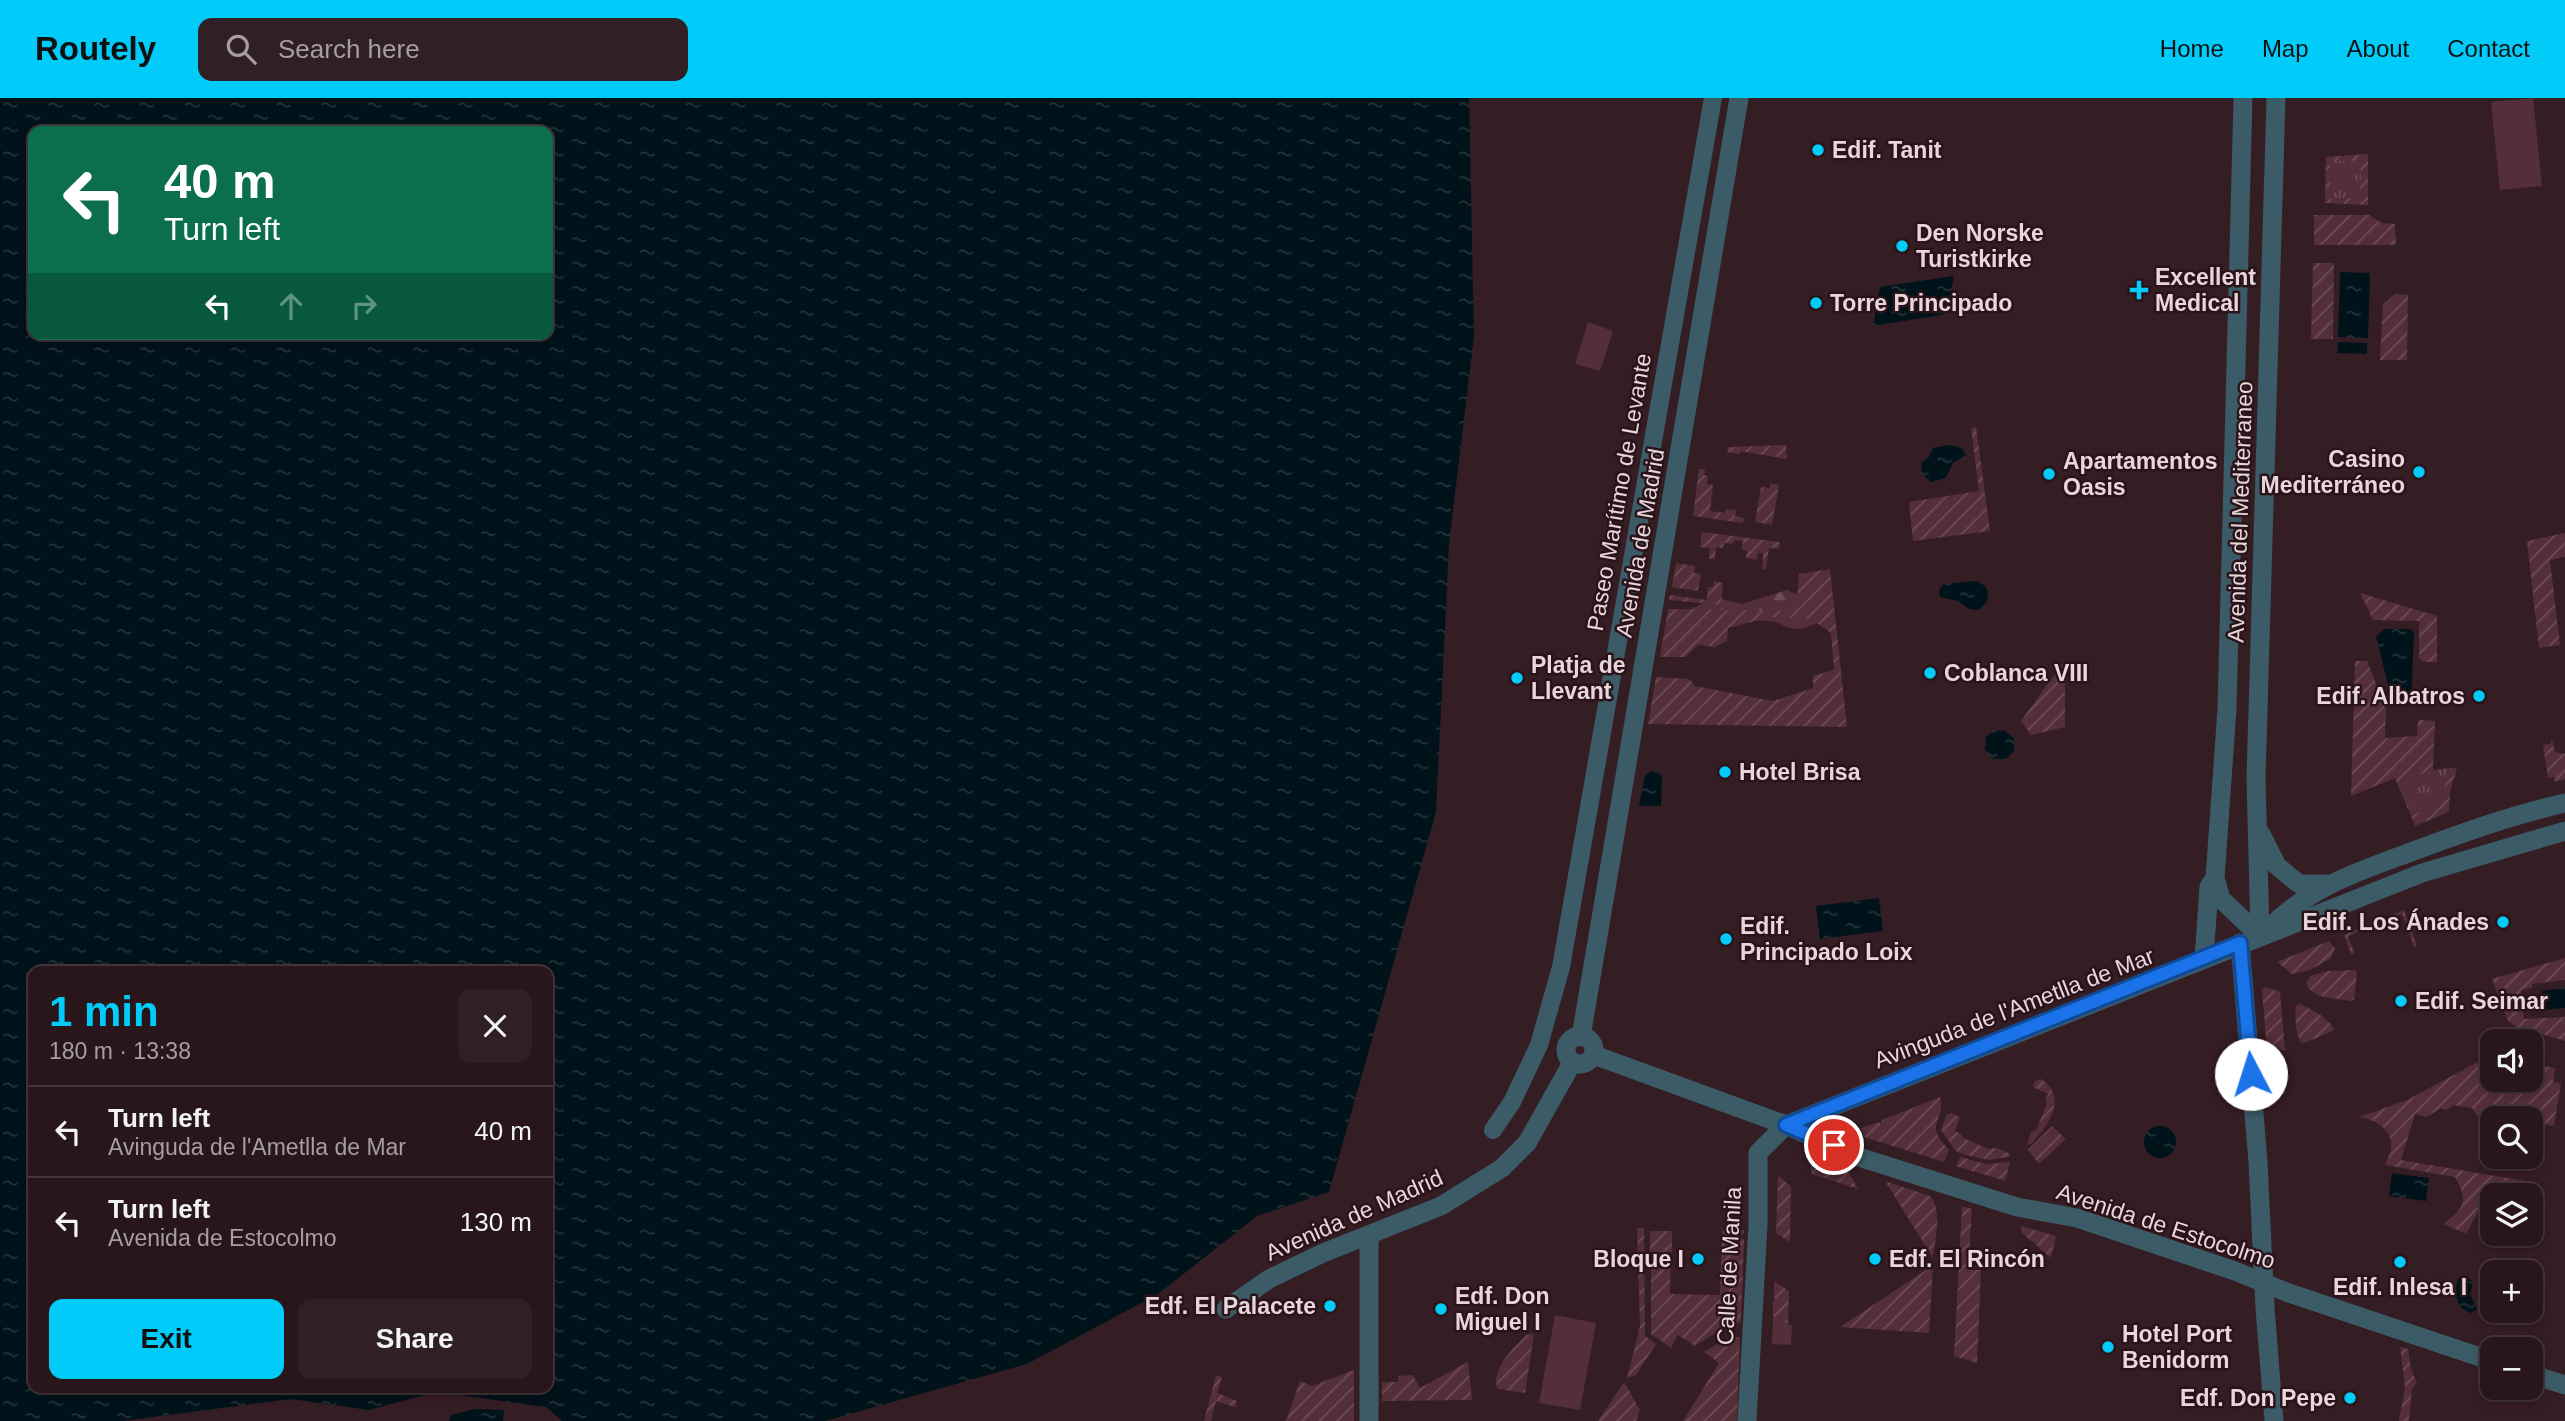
<!DOCTYPE html>
<html lang="en">
<head>
<meta charset="utf-8">
<style>
  :root { --surface:#28161b; --page:#301f24; --text:#f1f3f6; --muted:#a59fa3; --line:#44353a; --accent:#00cbf9 }
  body { margin:0; font-family:Helvetica,sans-serif; background:var(--page); color:var(--text); height:100vh; display:flex; flex-direction:column; font-size:26px; white-space:nowrap }
  * { box-sizing:border-box; margin:0 }
  p { font-size:23px; color:var(--muted) }
  .icon { flex:none; width:38px; height:38px; fill:none; stroke:currentColor; stroke-width:2; stroke-linecap:round; stroke-linejoin:round }
  .map { position:relative; flex:1; overflow:hidden }
  .details { position:absolute; left:28px; top:868px; width:525px; height:427px; display:flex; flex-direction:column; background:var(--surface); border-radius:14px; box-shadow:0 4px 10px #0003,0 0 0 2px var(--line) }
  .details>* { flex:none }
  .hud { position:absolute; left:28px; top:28px; width:525px; height:214px; border-radius:14px; box-shadow:0 4px 10px #0003,0 0 0 2px var(--line); background:#0b6e4f; color:#fff; overflow:hidden }
  .tools { position:absolute; left:2480px; top:931px; display:grid; gap:14px }
  .tools a { display:grid; place-items:center; width:63px; height:63px; border-radius:14px; background:var(--surface); box-shadow:0 4px 10px #0003,0 0 0 2px var(--line); font-size:35px }
  .pin { position:absolute; display:grid; place-items:center; width:60px; height:60px; color:#fff; margin:-30px; border:4px solid #fff; border-radius:50%; box-shadow:0 2px 7px #0007 }
  .me { position:absolute; width:77px; margin:-38px; rotate:355deg; stroke-linejoin:round; filter:drop-shadow(0 0 5px #0008) }
  .turn { display:flex; align-items:center; gap:24px; height:147px; padding:0 21px; font-size:32px }
  .turn .icon { width:91px; height:91px; stroke-width:2.5 }
  .turn b { display:block; font-size:49px; line-height:60px }
  .lanes { display:flex; align-items:center; height:66px; padding:0 21px; background:#0003; justify-content:center; gap:35px; direction:ltr }
  .lanes .off { opacity:.35 }
  .round { display:grid; place-items:center; flex:none; width:74px; height:74px; border-radius:14px; background:var(--page) }
  .headline { display:flex; align-items:center; justify-content:space-between; height:119px; padding:0 21px }
  h1 { font-size:42px; font-weight:700; line-height:52px; color:var(--accent) }
  .cta { display:flex; gap:14px; margin-top:auto; padding:14px 21px }
  .cta a { flex:1; height:80px; border-radius:14px; background:var(--accent); color:#111; font-size:28px; font-weight:700; line-height:80px; text-align:center }
  .cta a+a { background:var(--page); color:var(--text) }
  ul { padding:0; list-style:none }
  li { display:flex; align-items:center; gap:21px; height:91px; padding:0 21px; border-top:2px solid var(--line) }
  li div { flex:1 }
  li b { display:block; font-size:26px }
  li em { font-style:normal }
  header { display:flex; align-items:center; gap:42px; box-sizing:border-box; height:98px; padding:0 35px; background:var(--accent); color:#111 }
  header strong { font-size:33px }
  nav { display:flex; gap:38px; margin-inline-start:auto; font-size:24px }
  .search { width:490px; height:63px; background:var(--page); display:flex; align-items:center; gap:18px; box-sizing:border-box; padding:0 24px; border-radius:14px; color:var(--muted); font-size:26px }
  .map>svg:first-child { display:block }
  .grass { fill:#542f39 }
  .forest { fill:url(#forest-firs) }
  .park { fill:url(#park-tufts) }
  .garden { fill:url(#garden-furrows); fill-rule:evenodd }
  .water { fill:url(#water-ripples); fill-rule:evenodd }
  .lines { fill:none; stroke-linecap:round; stroke-linejoin:round }
  .pedestrian { stroke:#3b5b66; stroke-width:18 }
  .minor { stroke:#3b5b66; stroke-width:19 }
  .tertiary { stroke:#3b5b66; stroke-width:19 }
  .route-casing { stroke:#114b97; stroke-width:18 }
  .route { stroke:#1a73e8; stroke-width:12 }
  .poi-dot { fill:#00cbf9; stroke:#2b131a; stroke-width:2.5 }
  .labels { text-anchor:middle; dominant-baseline:central; stroke-width:5; stroke-linejoin:round; paint-order:stroke }
  .poi-label { font-size:23px; font-weight:bold; fill:#e7d6da; stroke:#2b131a; text-anchor:start }
  .street-label { font-size:23px; fill:#e7d6da; stroke:#2b131a }
</style>
</head>
<body>
<header>
<strong>Routely</strong>
<div class="search"><svg class="icon" aria-label="search" viewBox="0 0 24 24"><circle cx="10" cy="10" r="6"/><path d="M15 15l6 6"/></svg>Search here</div>
<nav><a>Home</a><a>Map</a><a>About</a><a>Contact</a></nav>
</header>
<div class="map">
<svg width="2565" height="1323" viewBox="0 0 2565 1323">
  <defs>
    <pattern id="forest-firs" width="22" height="20" patternUnits="userSpaceOnUse" patternTransform="scale(1.75)"><rect width="22" height="20" fill="#542f39"/><path d="M5 1l3.5 6h-7zM16 11l3.5 6h-7z" fill="#6d4c55"/></pattern>
    <pattern id="park-tufts" width="24" height="20" patternUnits="userSpaceOnUse" patternTransform="scale(1.75)"><rect width="24" height="20" fill="#542f39"/><path d="M3 7l-1-3M5 7V3M7 7l1-3M15 17l-1-3M17 17v-4M19 17l1-3" fill="none" stroke="#6d4c55"/></pattern>
    <pattern id="garden-furrows" width="10" height="10" patternUnits="userSpaceOnUse" patternTransform="scale(1.75)"><rect width="10" height="10" fill="#542f39"/><path d="M-1 1l2-2M0 10L10 0M9 11l2-2" fill="none" stroke="#6d4c55"/></pattern>
    <pattern id="water-ripples" width="26" height="14" patternUnits="userSpaceOnUse" patternTransform="scale(1.75)"><rect width="26" height="14" fill="#00121a"/><path d="M2 4q2-2 4 0t4 0M15 11q2-2 4 0t4 0" fill="none" stroke="#25343b"/></pattern>
  </defs>
  <rect width="100%" height="100%" fill="#351d24"/>
  <path class="grass" d="M 2533,0 L 2542,88 L 2500,92 L 2491,4 Z
    M 1588,224 L 1613,233 L 1600,273 L 1575,266 Z
    M 1555,1217 L 1596,1225 L 1580,1312 L 1539,1305 Z
    M 1773,1218 L 1792,1228 L 1791,1247 L 1772,1246 Z"/>
  <path class="forest" d="M 1787,492 L 1820,506 L 1822,524 C 1802,530 1796,536 1777,524 L 1679,516 L 1716,500 L 1742,506 Z"/>
  <path class="park" d="M 2362,62 L 2361,100 L 2331,101 L 2330,63 Z
    M 2449,670 C 2442,703 2441,704 2411,718 L 2397,685 L 2433,672 Z"/>
  <path class="garden" d="M 2368,56 L 2368,107 L 2325,105 L 2326,59 ZM 2330,63 L 2361,63 L 2360,100 L 2331,101 Z
    M 2314,117 L 2369,117 L 2382,125 L 2395,126 L 2396,147 L 2314,147 Z
    M 2313,165 L 2334,165 L 2333,241 L 2311,241 Z
    M 2395,196 L 2408,197 L 2407,262 L 2380,262 L 2383,207 Z
    M 1976,329 L 1990,433 L 1913,443 L 1909,404 L 1979,393 L 1971,330 Z
    M 1786,347 L 1787,361 L 1740,353 L 1740,356 L 1727,354 L 1728,349 Z
    M 1699,371 L 1705,371 L 1704,377 L 1708,378 L 1707,386 L 1713,387 L 1710,413 L 1725,415 L 1726,411 L 1736,412 L 1735,418 L 1744,420 L 1743,425 L 1693,418 Z
    M 1770,385 L 1779,387 L 1772,427 L 1755,424 L 1761,389 L 1770,390 Z
    M 1702,434 L 1780,444 L 1779,451 L 1769,450 L 1766,471 L 1762,471 L 1763,455 L 1758,455 L 1757,462 L 1746,460 L 1747,453 L 1742,452 L 1743,443 L 1734,442 L 1733,446 L 1724,445 L 1723,450 L 1716,449 L 1715,461 L 1709,461 L 1710,450 L 1700,449 Z
    M 2565,435 L 2565,459 L 2550,462 L 2560,547 L 2539,550 L 2527,443 Z
    M 1676,465 L 1695,468 L 1694,475 L 1701,476 L 1698,493 L 1672,489 Z
    M 1830,471 L 1847,629 L 1648,626 L 1656,579 L 1689,581 L 1695,588 L 1773,603 L 1813,590 L 1813,578 L 1834,572 L 1831,535 L 1811,521 L 1771,519 L 1728,530 L 1727,543 L 1714,549 L 1698,547 L 1685,559 L 1660,559 L 1668,511 L 1796,513 L 1799,476 Z
    M 1714,483 L 1723,485 L 1721,507 L 1669,502 L 1670,497 L 1707,502 L 1708,489 L 1713,489 Z
    M 2360,495 L 2437,518 L 2437,564 L 2424,564 L 2419,561 L 2419,523 L 2373,522 Z
    M 2355,563 L 2367,563 L 2386,611 L 2385,640 L 2417,638 L 2418,622 L 2435,623 L 2433,672 L 2397,685 L 2395,680 L 2351,698 Z
    M 2062,566 L 2065,566 L 2065,629 L 2031,637 L 2021,623 Z
    M 2552,641 L 2555,654 L 2565,656 L 2565,681 L 2555,684 L 2554,679 L 2548,680 L 2543,647 L 2550,646 Z
    M 2449,670 L 2457,670 L 2450,694 L 2449,714 L 2415,728 L 2411,718 C 2441,704 2442,703 2449,670 Z
    M 2404,812 L 2417,848 L 2414,849 L 2402,816 L 2348,838 L 2355,856 L 2351,856 L 2344,837 Z
    M 2329,843 L 2335,850 L 2331,860 L 2310,872 L 2292,876 L 2277,864 Z
    M 2565,860 L 2565,882 L 2532,886 L 2532,890 L 2521,892 L 2524,921 L 2565,919 L 2565,943 L 2515,928 L 2508,923 L 2492,881 Z
    M 2355,872 L 2357,874 L 2354,902 L 2350,903 C 2336,900 2311,901 2306,885 L 2310,878 L 2328,873 Z
    M 2266,889 L 2280,894 L 2285,952 L 2273,953 L 2274,966 L 2268,966 L 2262,891 Z
    M 2299,906 C 2313,911 2328,920 2335,932 L 2302,946 C 2295,937 2295,919 2296,908 Z
    M 2489,958 L 2492,959 L 2492,982 L 2530,982 L 2531,965 L 2555,970 L 2553,984 L 2561,985 L 2554,1028 L 2538,1025 L 2533,1019 L 2515,1016 L 2509,1020 L 2477,1017 L 2472,1010 L 2453,1007 L 2446,1012 L 2441,1010 L 2426,1019 L 2415,1016 L 2401,1062 L 2537,1085 L 2538,1095 L 2534,1096 L 2530,1090 L 2493,1086 L 2466,1136 L 2444,1126 C 2464,1110 2469,1103 2455,1079 L 2385,1067 C 2387,1062 2391,1055 2391,1049 C 2393,1031 2374,1021 2359,1019 L 2407,1002 Z
    M 2041,981 C 2069,999 2048,1028 2031,1046 L 2027,1047 L 2031,1034 L 2036,1032 L 2047,1006 L 2045,1002 L 2048,996 L 2033,989 L 2035,983 Z
    M 1940,999 C 1945,1015 1931,1026 1938,1038 C 1940,1043 1945,1047 1949,1052 L 1944,1064 L 1864,1039 L 1861,1030 L 1879,1024 L 1881,1026 L 1882,1022 Z
    M 1951,1015 L 1960,1019 L 1955,1033 L 1961,1036 L 1963,1040 L 1989,1051 C 1996,1048 2003,1053 2010,1056 L 2009,1059 L 1988,1062 L 1966,1057 L 1956,1053 L 1941,1032 L 1946,1017 Z
    M 2052,1028 L 2066,1041 L 2039,1066 L 2028,1052 Z
    M 1808,1059 L 1847,1071 L 1858,1091 L 1812,1076 Z
    M 1960,1059 L 1986,1066 L 2010,1064 L 2005,1083 L 1956,1068 Z
    M 1778,1077 L 1791,1089 L 1790,1144 L 1776,1135 Z
    M 1885,1083 L 1930,1098 C 1943,1113 1935,1141 1933,1160 Z
    M 1962,1108 L 1972,1111 L 1968,1172 L 1981,1172 L 1977,1265 L 1954,1258 Z
    M 2022,1128 L 2056,1138 L 2051,1160 L 2021,1134 Z
    M 1637,1130 L 1644,1130 L 1645,1238 L 1656,1246 L 1636,1277 L 1627,1280 L 1640,1228 Z
    M 1722,1132 L 1744,1132 L 1744,1136 L 1739,1136 L 1740,1140 L 1744,1141 L 1741,1224 L 1721,1231 L 1695,1248 L 1678,1237 L 1671,1250 L 1651,1236 L 1651,1161 L 1671,1161 L 1670,1196 L 1720,1197 Z
    M 1650,1133 L 1672,1133 L 1672,1154 L 1650,1154 Z
    M 1933,1168 L 1929,1235 L 1840,1229 L 1932,1168 Z
    M 1774,1183 L 1789,1193 L 1788,1226 L 1773,1218 L 1773,1203 L 1776,1201 L 1774,1200 Z
    M 1534,1236 L 1525,1295 L 1497,1291 C 1492,1268 1512,1253 1526,1237 Z
    M 1730,1239 L 1740,1239 L 1737,1323 L 1683,1323 L 1719,1265 L 1704,1254 Z
    M 2400,1249 L 2408,1251 L 2411,1271 L 2417,1285 L 2412,1291 L 2409,1323 L 2399,1323 L 2405,1289 Z
    M 1468,1264 L 1472,1302 L 1382,1303 L 1382,1284 L 1398,1284 L 1399,1278 L 1413,1277 L 1420,1290 Z
    M 1354,1272 L 1354,1323 L 1286,1323 L 1300,1283 L 1312,1288 Z
    M 1216,1277 L 1222,1279 L 1217,1295 L 1237,1303 L 1235,1309 L 1216,1303 L 1211,1323 L 1204,1323 Z
    M 1624,1284 L 1640,1312 L 1636,1323 L 1598,1323 Z"/>
  <path class="water" d="M 0,0 L 1469,0 L 1474,238 L 1449,446 L 1436,714 L 1329,1094 L 1257,1118 L 1158,1196 L 1027,1266 L 825,1323 L 562,1323 L 546,1309 L 436,1294 L 369,1312 L 291,1301 L 123,1323 L 0,1323 ZM 33,33 L 548,33 L 548,236 L 33,236 ZM 33,873 L 548,873 L 548,1290 L 33,1290 Z
    M 2340,174 L 2370,175 L 2368,240 L 2338,239 Z
    M 1954,178 L 1947,216 L 1873,228 L 1880,189 Z
    M 2338,244 L 2367,245 L 2367,256 L 2337,255 Z
    M 1949,347 L 1962,350 L 1966,357 L 1953,365 L 1946,380 L 1931,384 L 1922,376 L 1921,365 L 1929,359 L 1933,350 Z
    M 1977,483 L 1985,488 C 1991,498 1987,506 1978,512 L 1969,511 L 1958,503 L 1940,499 L 1939,492 L 1944,486 Z
    M 2384,531 L 2411,531 L 2414,535 L 2411,607 L 2393,606 L 2376,539 Z
    M 1995,632 L 2005,633 L 2014,640 L 2014,653 L 2006,661 L 1993,661 L 1985,652 L 1986,639 Z
    M 1651,673 L 1659,675 L 1662,680 L 1661,708 L 1639,708 L 1645,678 Z
    M 1879,800 L 1883,833 L 1820,841 L 1816,808 Z
    M 2565,890 L 2565,910 L 2544,912 L 2542,893 Z
    M2144 1044a16 16 0 1 1 32 0a16 16 0 1 1-32 0Z
    M 2392,1075 L 2429,1080 L 2426,1103 L 2389,1098 Z
    M 2462,1177 L 2467,1178 L 2473,1184 L 2470,1197 L 2477,1211 L 2471,1215 C 2455,1211 2454,1194 2458,1181 Z
    M 475,1311 L 504,1312 L 503,1323 L 449,1323 L 451,1317 Z"/>
  <g class="lines">
    <path class="pedestrian" d="M 1493,1032 L 1512,1004 L 1539,947 L 1561,869 L 1713,0"/>
    <path class="minor" d="M 2240,845 L 2258,1064 L 2265,1210 L 2274,1323
      M 1581,939 L 1739,0
      M 1226,1211 L 1269,1181 L 1323,1155 L 1441,1108 L 1502,1070 L 1527,1045 L 1572,965
      M 2530,1276 L 2565,1287
      M 1369,1323 L 1369,1137
      M 1747,1323 L 1758,1127 L 1758,1055 L 1786,1027 L 1862,1060 L 2017,1109 L 2077,1120 L 2235,1173 L 2286,1194 L 2492,1263"/>
    <path class="tertiary" d="M 2243,0 L 2227,611 L 2215,780 L 2221,801 L 2260,838
      M 2261,736 L 2277,768 L 2299,786 L 2326,786
      M 2269,830 C 2310,789 2357,774 2411,754 C 2462,735 2512,717 2565,705
      M 2260,838 L 2256,680 L 2276,0
      M 2204,861 L 2209,789 L 2214,781
      M1566 952a14 14 0 1 1 28 0a14 14 0 1 1-28 0Z
      M 1594,957 L 1786,1027 L 2422,775 L 2565,733"/>
  </g>
  <g class="lines">
    <defs>
      <path id="route" d="M 1834,1047 L 1786,1027 L 2240,845 L 2251,976"/>
    </defs>
    <use href="#route" class="route-casing"/>
    <use href="#route" class="route"/>
  </g>
  <g class="poi-dot">
    <circle cx="1818" cy="52" r="7"/>
    <circle cx="1902" cy="148" r="7"/>
    <path d="M2135.5 181.5h7v7h7v7h-7v7h-7v-7h-7v-7h7z"/>
    <circle cx="1816" cy="205" r="7"/>
    <circle cx="2419" cy="374" r="7"/>
    <circle cx="2049" cy="376" r="7"/>
    <circle cx="1930" cy="575" r="7"/>
    <circle cx="1517" cy="580" r="7"/>
    <circle cx="2479" cy="598" r="7"/>
    <circle cx="1725" cy="674" r="7"/>
    <circle cx="2503" cy="824" r="7"/>
    <circle cx="1726" cy="841" r="7"/>
    <circle cx="2401" cy="903" r="7"/>
    <circle cx="1698" cy="1161" r="7"/>
    <circle cx="1875" cy="1161" r="7"/>
    <circle cx="2400" cy="1164" r="7"/>
    <circle cx="1330" cy="1208" r="7"/>
    <circle cx="1441" cy="1211" r="7"/>
    <circle cx="2108" cy="1249" r="7"/>
    <circle cx="2350" cy="1300" r="7"/>
  </g>
  <g class="labels">
    <g class="poi-label">
      <text x="1832" y="52">Edif. Tanit</text>
      <text x="1916" y="135">Den Norske<tspan x="1916" dy="26">Turistkirke</tspan></text>
      <text x="2155" y="179">Excellent<tspan x="2155" dy="26">Medical</tspan></text>
      <text x="1830" y="205">Torre Principado</text>
      <text x="2405" y="361" text-anchor="end">Casino<tspan x="2405" dy="26">Mediterráneo</tspan></text>
      <text x="2063" y="363">Apartamentos<tspan x="2063" dy="26">Oasis</tspan></text>
      <text x="1531" y="567">Platja de<tspan x="1531" dy="26">Llevant</tspan></text>
      <text x="1944" y="575">Coblanca VIII</text>
      <text x="2465" y="598" text-anchor="end">Edif. Albatros</text>
      <text x="1739" y="674">Hotel Brisa</text>
      <text x="2489" y="824" text-anchor="end">Edif. Los Ánades</text>
      <text x="1740" y="828">Edif.<tspan x="1740" dy="26">Principado Loix</tspan></text>
      <text x="2415" y="903">Edif. Seimar</text>
      <text x="1684" y="1161" text-anchor="end">Bloque I</text>
      <text x="1889" y="1161">Edf. El Rincón</text>
      <text x="2400" y="1189" text-anchor="middle">Edif. Inlesa I</text>
      <text x="1455" y="1198">Edf. Don<tspan x="1455" dy="26">Miguel I</tspan></text>
      <text x="1316" y="1208" text-anchor="end">Edf. El Palacete</text>
      <text x="2122" y="1236">Hotel Port<tspan x="2122" dy="26">Benidorm</tspan></text>
      <text x="2336" y="1300" text-anchor="end">Edf. Don Pepe</text>
    </g>
    <g class="street-label">
      <text transform="translate(1619 394) rotate(-80)">Paseo Marítimo de Levante</text>
      <text transform="translate(2240 414) rotate(-88)">Avenida del Mediterraneo</text>
      <text transform="translate(1640 445) rotate(-80)">Avenida de Madrid</text>
      <text transform="translate(2014 910) rotate(-21)">Avinguda de l'Ametlla de Mar</text>
      <text transform="translate(1354 1117) rotate(-24)">Avenida de Madrid</text>
      <text transform="translate(2166 1128) rotate(18)">Avenida de Estocolmo</text>
      <text transform="translate(1729 1168) rotate(-87)">Calle de Manila</text>
    </g>
  </g>
</svg>
<div class="tools">
<a><svg class="icon" aria-label="sound" viewBox="0 0 24 24"><path d="M4 9h4l5-4v14l-5-4H4zM17 9q2 3 0 6"/></svg></a>
<a><svg class="icon" aria-label="search" viewBox="0 0 24 24"><circle cx="10" cy="10" r="6"/><path d="M15 15l6 6"/></svg></a>
<a><svg class="icon" aria-label="layers" viewBox="0 0 24 24"><path d="M12 4l9 5-9 5-9-5zM3 14l9 5 9-5"/></svg></a>
<a>+</a>
<a>−</a>
</div>
<div class="pin" style="left:1834px;top:1047px;background:#d93025"><svg class="icon" aria-label="arrive" viewBox="0 0 24 24"><path d="M6 21V4h12l-3 4 3 4H6"/></svg></div>
<svg class="me" style="left:2251px;top:976px" viewBox="-20 -20 40 40"><circle r="19" fill="#fff"/><path d="M0-13L10 11 0 6-10 11z" fill="#1a73e8"/></svg>
<div class="hud">
<div class="turn"><svg class="icon" aria-label="left" viewBox="0 0 24 24"><path d="M17 20v-9H6M10 6l-5 5 5 5"/></svg><div><b>40 m</b>Turn left</div></div>
<div class="lanes"><svg class="icon" aria-label="left" viewBox="0 0 24 24"><path d="M17 20v-9H6M10 6l-5 5 5 5"/></svg><svg class="icon off" aria-label="ahead" viewBox="0 0 24 24"><path d="M12 20V5M6 11l6-6 6 6"/></svg><svg class="icon off" aria-label="right" viewBox="0 0 24 24"><path d="M7 20v-9h11M14 6l5 5-5 5"/></svg></div>
</div>
<section class="details">
<div class="headline"><div><h1>1 min</h1><p>180 m · 13:38</p></div><a class="round"><svg class="icon" aria-label="close" viewBox="0 0 24 24"><path d="M6 6l12 12M18 6L6 18"/></svg></a></div>
<ul>
<li><svg class="icon" aria-label="left" viewBox="0 0 24 24"><path d="M17 20v-9H6M10 6l-5 5 5 5"/></svg><div><b>Turn left</b><p>Avinguda de l'Ametlla de Mar</p></div><em>40 m</em></li>
<li><svg class="icon" aria-label="left" viewBox="0 0 24 24"><path d="M17 20v-9H6M10 6l-5 5 5 5"/></svg><div><b>Turn left</b><p>Avenida de Estocolmo</p></div><em>130 m</em></li>
</ul>
<div class="cta"><a>Exit</a><a>Share</a></div>
</section>
</div>
</body>
</html>
